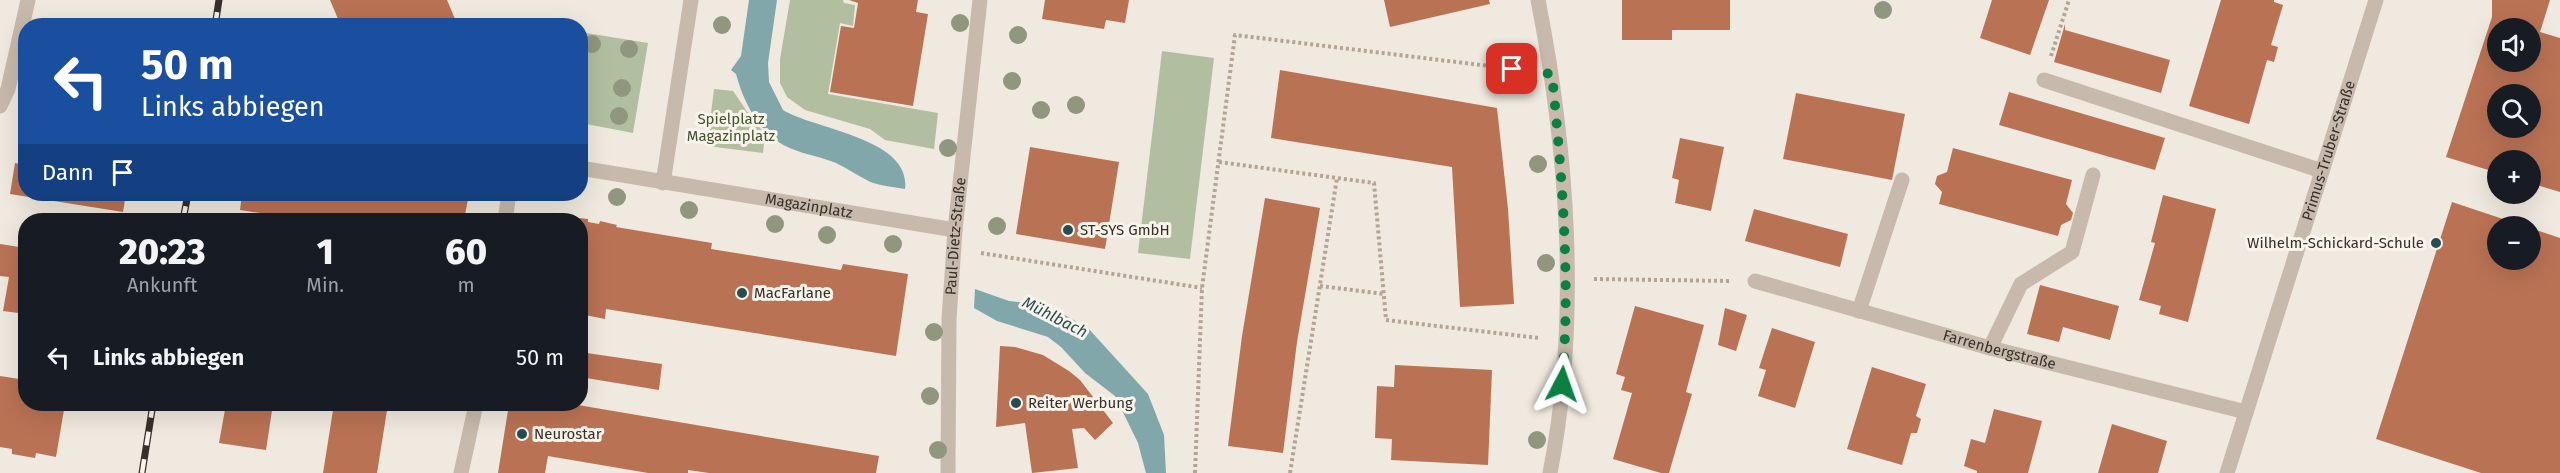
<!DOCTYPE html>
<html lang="de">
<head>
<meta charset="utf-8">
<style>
  :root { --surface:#171b24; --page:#242831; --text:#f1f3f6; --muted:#9ea1a6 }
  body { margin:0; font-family:"Fira Sans",sans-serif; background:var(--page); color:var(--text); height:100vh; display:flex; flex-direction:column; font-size:22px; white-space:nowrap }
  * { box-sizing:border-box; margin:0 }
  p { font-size:20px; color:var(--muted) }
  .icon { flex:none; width:33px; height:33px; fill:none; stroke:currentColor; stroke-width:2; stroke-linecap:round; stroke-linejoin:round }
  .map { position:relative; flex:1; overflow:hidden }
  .panel { position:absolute; left:18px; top:213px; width:570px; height:198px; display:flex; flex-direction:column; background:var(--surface); border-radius:24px; box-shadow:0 6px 24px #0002 }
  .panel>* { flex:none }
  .banner { position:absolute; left:18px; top:18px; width:570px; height:183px; border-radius:24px; box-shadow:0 6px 24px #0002; background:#1a4fa0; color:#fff; overflow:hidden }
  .controls { position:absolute; left:2487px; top:18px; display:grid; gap:12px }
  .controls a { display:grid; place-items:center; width:54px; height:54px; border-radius:50%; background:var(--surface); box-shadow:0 6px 24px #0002; font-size:30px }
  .pin { position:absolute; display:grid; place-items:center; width:51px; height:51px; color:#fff; margin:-26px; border-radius:12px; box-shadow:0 3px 9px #0006 }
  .me { position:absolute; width:66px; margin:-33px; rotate:4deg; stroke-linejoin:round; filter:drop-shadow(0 0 4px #0008) }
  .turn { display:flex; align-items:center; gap:21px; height:126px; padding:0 24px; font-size:27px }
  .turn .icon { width:78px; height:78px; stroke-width:2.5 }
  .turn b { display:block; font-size:42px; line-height:51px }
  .then { display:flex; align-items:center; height:57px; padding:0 24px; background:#0003; gap:12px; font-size:22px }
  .eta { display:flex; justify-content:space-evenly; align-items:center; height:102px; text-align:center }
  .eta b { font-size:36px; font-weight:800; line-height:42px }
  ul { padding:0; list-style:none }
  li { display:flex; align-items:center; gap:18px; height:84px; padding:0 24px }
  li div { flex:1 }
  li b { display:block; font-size:22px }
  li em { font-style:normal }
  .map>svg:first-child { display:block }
  .green { fill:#b2bea0 }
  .water { fill:#81a7ab }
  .building { fill:#ba7254; fill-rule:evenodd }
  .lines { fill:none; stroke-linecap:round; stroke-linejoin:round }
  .path { stroke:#b3a496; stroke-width:4; stroke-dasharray:3 3; stroke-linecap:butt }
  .minor { stroke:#c7baac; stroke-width:15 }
  .rail-casing { stroke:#362f2a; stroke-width:7 }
  .rail { stroke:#f8f3eb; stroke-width:4.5; stroke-dasharray:14; stroke-linecap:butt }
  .tree { fill:#91967f }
  .route { stroke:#0b8043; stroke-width:10; stroke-dasharray:0 18 }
  .poi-dot { fill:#244e54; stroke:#f8f3eb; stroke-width:2 }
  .labels { text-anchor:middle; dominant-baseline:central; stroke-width:6; stroke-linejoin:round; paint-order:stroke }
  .park-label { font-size:15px; fill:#445230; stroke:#f8f3eb }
  .street-label { font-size:15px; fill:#362f2a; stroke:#f8f3eb }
  .poi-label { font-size:15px; fill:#362f2a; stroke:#f8f3eb; text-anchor:start }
  .water-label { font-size:16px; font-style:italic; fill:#244e54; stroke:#f8f3eb }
</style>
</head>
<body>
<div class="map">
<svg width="2560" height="473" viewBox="0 0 2560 473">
  <rect width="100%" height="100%" fill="#f0e9df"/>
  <path class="green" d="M 790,0 L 843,0 L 844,3 L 855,5 L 853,26 L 840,23 L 828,94 L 938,113 L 934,149 L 885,140 L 870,129 L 805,110 L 787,97 L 780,83 L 780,59 Z
    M 580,32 L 648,43 L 633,133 L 581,123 Z
    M 1162,51 L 1214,58 L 1190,259 L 1138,253 Z
    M 714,89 L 733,91 C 744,106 751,120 765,133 L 763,153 L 707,146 Z"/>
  <path class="water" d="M 749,0 L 777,0 L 768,63 L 769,82 L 783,110 C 813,129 912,138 905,189 C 895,187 883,186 873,183 C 861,178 849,169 836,163 C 822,157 807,155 792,149 C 761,137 744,104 736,74 L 731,70 L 741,56 Z
    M 975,289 L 1009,301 L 1027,303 L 1061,313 L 1088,328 L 1148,394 L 1164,435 L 1166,473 L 1146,473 L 1138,443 L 1115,396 L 1085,373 L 1061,347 L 1048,337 L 997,321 L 974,308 Z"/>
  <path class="building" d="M 330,0 L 447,0 L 458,26 L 341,26 Z
    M 849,0 L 918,0 L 916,12 L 928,14 L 913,106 L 830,92 L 841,26 L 854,28 L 858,3 Z
    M 1045,0 L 1129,0 L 1125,23 L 1106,20 L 1104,29 L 1042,19 Z
    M 1384,0 L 1489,0 L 1490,4 L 1390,27 Z
    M 1622,0 L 1730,0 L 1730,30 L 1672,30 L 1672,40 L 1622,40 Z
    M 1992,0 L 2049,0 L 2030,55 L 1980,38 Z
    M 2221,0 L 2274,0 L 2274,2 L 2283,5 L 2271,45 L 2278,47 L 2274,62 L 2267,60 L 2249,124 L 2189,106 Z
    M 2492,0 L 2550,0 L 2540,32 L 2560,38 L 2560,192 L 2530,183 L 2530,160 L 2498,160 L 2498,173 L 2446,157 L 2492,17 ZM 2498,28 L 2530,28 L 2530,62 L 2498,62 ZM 2498,94 L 2530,94 L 2530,128 L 2498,128 Z
    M 2065,24 L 2065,30 L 2170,60 L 2161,93 L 2054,62 Z
    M 1280,70 L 1497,108 L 1508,209 L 1514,304 L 1460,307 L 1452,167 L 1271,138 Z
    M 2009,92 L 2165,138 L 2155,170 L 1999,125 Z
    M 1796,93 L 1905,114 L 1892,180 L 1783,159 Z
    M 1680,138 L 1724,147 L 1711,211 L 1675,203 L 1679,180 L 1672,178 Z
    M 1030,147 L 1119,162 L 1105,249 L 1016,234 Z
    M 1953,148 L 2072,180 L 2066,204 L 2073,213 L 2071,220 L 2061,225 L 2058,236 L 1939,204 L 1942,192 L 1935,184 L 1937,176 L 1947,172 Z
    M 15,163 L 26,165 L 26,194 L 126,194 L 123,212 L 10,194 Z
    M 242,194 L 469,194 L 464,220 L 306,220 L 240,210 Z
    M 2163,195 L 2216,209 L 2188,322 L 2159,314 L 2161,306 L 2139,300 L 2155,243 L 2151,242 Z
    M 1265,198 L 1320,208 L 1297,342 L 1283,453 L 1228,446 L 1242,336 Z
    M 2452,202 L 2524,226 L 2498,226 L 2498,260 L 2530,260 L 2530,228 L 2560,238 L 2560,473 L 2481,473 L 2376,439 Z
    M 1754,209 L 1848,234 L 1840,267 L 1745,241 Z
    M 571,217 L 588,219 L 588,222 L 599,224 L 600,221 L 617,225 L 616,227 L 712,243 L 711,249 L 841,270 L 843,264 L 908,274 L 896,356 L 606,309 L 605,319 L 585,315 L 587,306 L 580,305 L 580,220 L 570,220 Z
    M 0,244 L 26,248 L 26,314 L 3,311 L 9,277 L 0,276 Z
    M 2040,285 L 2119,306 L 2110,340 L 2063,327 L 2059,342 L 2027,334 Z
    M 1635,306 L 1704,325 L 1686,392 L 1692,394 L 1669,473 L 1661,473 L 1613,459 L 1632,393 L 1621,390 L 1625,377 L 1616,374 Z
    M 1725,308 L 1747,315 L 1736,351 L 1718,345 Z
    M 1772,328 L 1815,342 L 1795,408 L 1758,396 L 1766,370 L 1759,368 Z
    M 1000,346 L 1015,347 L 1043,355 L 1069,371 L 1080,380 L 1113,423 L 1095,440 L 1084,428 L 1072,429 L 1078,468 L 1032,473 L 1025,423 L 996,427 Z
    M 580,352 L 662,364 L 659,390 L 580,377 Z
    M 1395,365 L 1492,370 L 1488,465 L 1391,460 L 1392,439 L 1375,438 L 1377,386 L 1394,387 Z
    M 1872,367 L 1926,384 L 1916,416 L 1921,419 L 1917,433 L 1911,433 L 1902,465 L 1847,449 Z
    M 0,376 L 26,380 L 26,404 L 65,404 L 56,457 L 36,453 L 35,458 L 12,454 L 12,449 L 0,447 Z
    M 226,404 L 273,404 L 266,450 L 219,443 Z
    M 334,404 L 388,404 L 377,473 L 323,473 Z
    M 509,404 L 572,404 L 879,456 L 876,473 L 709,473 L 688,470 L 688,473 L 648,473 L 548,456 L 545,473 L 498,473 Z
    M 1994,409 L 2042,421 L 2028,473 L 1977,473 L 1977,471 L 1964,466 L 1971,439 L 1985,443 Z
    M 2112,424 L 2167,441 L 2158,473 L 2098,473 Z"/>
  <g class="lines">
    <path class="path" d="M 2051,56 L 2069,0
      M 1219,162 L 1374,183 L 1386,320 L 1539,338
      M 981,253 L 1202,288
      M 1594,279 L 1730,281
      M 1320,286 L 1384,294
      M 580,331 L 582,319
      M 1195,473 L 1202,288 L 1235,35 L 1522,70
      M 1290,473 L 1337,178"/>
    <g class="minor">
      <path d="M 1538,0 C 1568,152 1580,320 1550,473"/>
      <path d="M 2044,80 L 2322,171"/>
      <path d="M 0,106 L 8,89 L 28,0"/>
      <path id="s1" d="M 580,168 L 955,230"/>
      <path d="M 663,183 L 691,0"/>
      <path d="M 505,220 L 509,194"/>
      <path id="s2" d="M 1755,281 L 1990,348 L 2246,412"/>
      <path d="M 1859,311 L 1902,180"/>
      <path d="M 1990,348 L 2021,284 L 2072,252 L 2093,175"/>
      <path d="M 461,473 L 476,404"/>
      <path id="s3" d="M 948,473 L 949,319 L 955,230 L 980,0"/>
      <path id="s4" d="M 2227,473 L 2376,0"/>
    </g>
    <defs>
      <path id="rail" d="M 215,26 L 219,0
        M 183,220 L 188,194
        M 142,473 L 153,404"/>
    </defs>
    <use href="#rail" class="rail-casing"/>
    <use href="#rail" class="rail"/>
  </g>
  <g class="tree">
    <circle cx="1883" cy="10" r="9"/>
    <circle cx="960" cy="23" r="9"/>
    <circle cx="722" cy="25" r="9"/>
    <circle cx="1018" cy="35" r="9"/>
    <circle cx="592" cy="44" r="9"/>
    <circle cx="629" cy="49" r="9"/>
    <circle cx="1526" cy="52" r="9"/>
    <circle cx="1012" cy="81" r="9"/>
    <circle cx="622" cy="88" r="9"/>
    <circle cx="1076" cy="105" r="9"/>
    <circle cx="1041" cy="110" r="9"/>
    <circle cx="619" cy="116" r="9"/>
    <circle cx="948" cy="148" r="9"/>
    <circle cx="1538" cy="164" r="9"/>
    <circle cx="617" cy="197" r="9"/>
    <circle cx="689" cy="210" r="9"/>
    <circle cx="775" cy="224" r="9"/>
    <circle cx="997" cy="226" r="9"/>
    <circle cx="827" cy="235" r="9"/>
    <circle cx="893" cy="244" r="9"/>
    <circle cx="1546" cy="263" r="9"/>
    <circle cx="934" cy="332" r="9"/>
    <circle cx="930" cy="396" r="9"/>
    <circle cx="1537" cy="440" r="9"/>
    <circle cx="938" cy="450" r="9"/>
  </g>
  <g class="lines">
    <path class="route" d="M 1512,69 L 1552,74 C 1562,177 1571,280 1562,384"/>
  </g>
  <g class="poi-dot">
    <circle cx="1068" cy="230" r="6"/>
    <circle cx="2436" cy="243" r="6"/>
    <circle cx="742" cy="293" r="6"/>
    <circle cx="1016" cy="403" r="6"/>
    <circle cx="522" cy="434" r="6"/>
  </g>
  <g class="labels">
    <g class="park-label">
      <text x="731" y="119">Spielplatz<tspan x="731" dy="17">Magazinplatz</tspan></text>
    </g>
    <g class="street-label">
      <text stroke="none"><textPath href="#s4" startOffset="338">Primus-Truber-Straße</textPath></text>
      <text stroke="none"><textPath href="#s1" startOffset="232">Magazinplatz</textPath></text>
      <text stroke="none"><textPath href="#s3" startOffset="237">Paul-Dietz-Straße</textPath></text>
      <text stroke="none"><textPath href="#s2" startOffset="254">Farrenbergstraße</textPath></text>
    </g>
    <g class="poi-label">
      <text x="1080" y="230">ST-SYS GmbH</text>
      <text x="2424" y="243" text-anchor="end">Wilhelm-Schickard-Schule</text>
      <text x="754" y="293">MacFarlane</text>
      <text x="1028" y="403">Reiter Werbung</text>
      <text x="534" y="434">Neurostar</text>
    </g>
    <g class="water-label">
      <text transform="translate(1055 317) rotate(27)">Mühlbach</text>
    </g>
  </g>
</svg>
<div class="controls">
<a><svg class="icon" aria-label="sound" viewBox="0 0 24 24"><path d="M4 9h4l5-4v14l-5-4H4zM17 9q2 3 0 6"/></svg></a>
<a><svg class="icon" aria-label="search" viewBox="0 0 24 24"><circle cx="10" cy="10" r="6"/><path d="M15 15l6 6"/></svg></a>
<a>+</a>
<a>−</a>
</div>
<div class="pin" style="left:1512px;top:69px;background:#d93025"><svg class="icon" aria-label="arrive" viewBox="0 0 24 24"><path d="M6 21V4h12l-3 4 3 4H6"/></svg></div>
<svg class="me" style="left:1562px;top:384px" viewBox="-20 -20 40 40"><path d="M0-17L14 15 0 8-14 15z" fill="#0b8043" stroke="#fff" stroke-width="4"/></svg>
<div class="banner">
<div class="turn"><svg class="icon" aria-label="left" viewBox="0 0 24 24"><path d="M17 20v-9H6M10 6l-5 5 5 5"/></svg><div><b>50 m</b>Links abbiegen</div></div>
<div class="then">Dann<svg class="icon" aria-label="arrive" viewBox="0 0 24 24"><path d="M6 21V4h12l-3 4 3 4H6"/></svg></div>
</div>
<section class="panel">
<div class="eta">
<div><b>20:23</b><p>Ankunft</p></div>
<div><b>1</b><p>Min.</p></div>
<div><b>60</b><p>m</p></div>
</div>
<ul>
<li><svg class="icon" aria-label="left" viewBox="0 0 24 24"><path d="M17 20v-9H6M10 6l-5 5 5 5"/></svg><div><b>Links abbiegen</b></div><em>50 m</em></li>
</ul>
</section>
</div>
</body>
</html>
